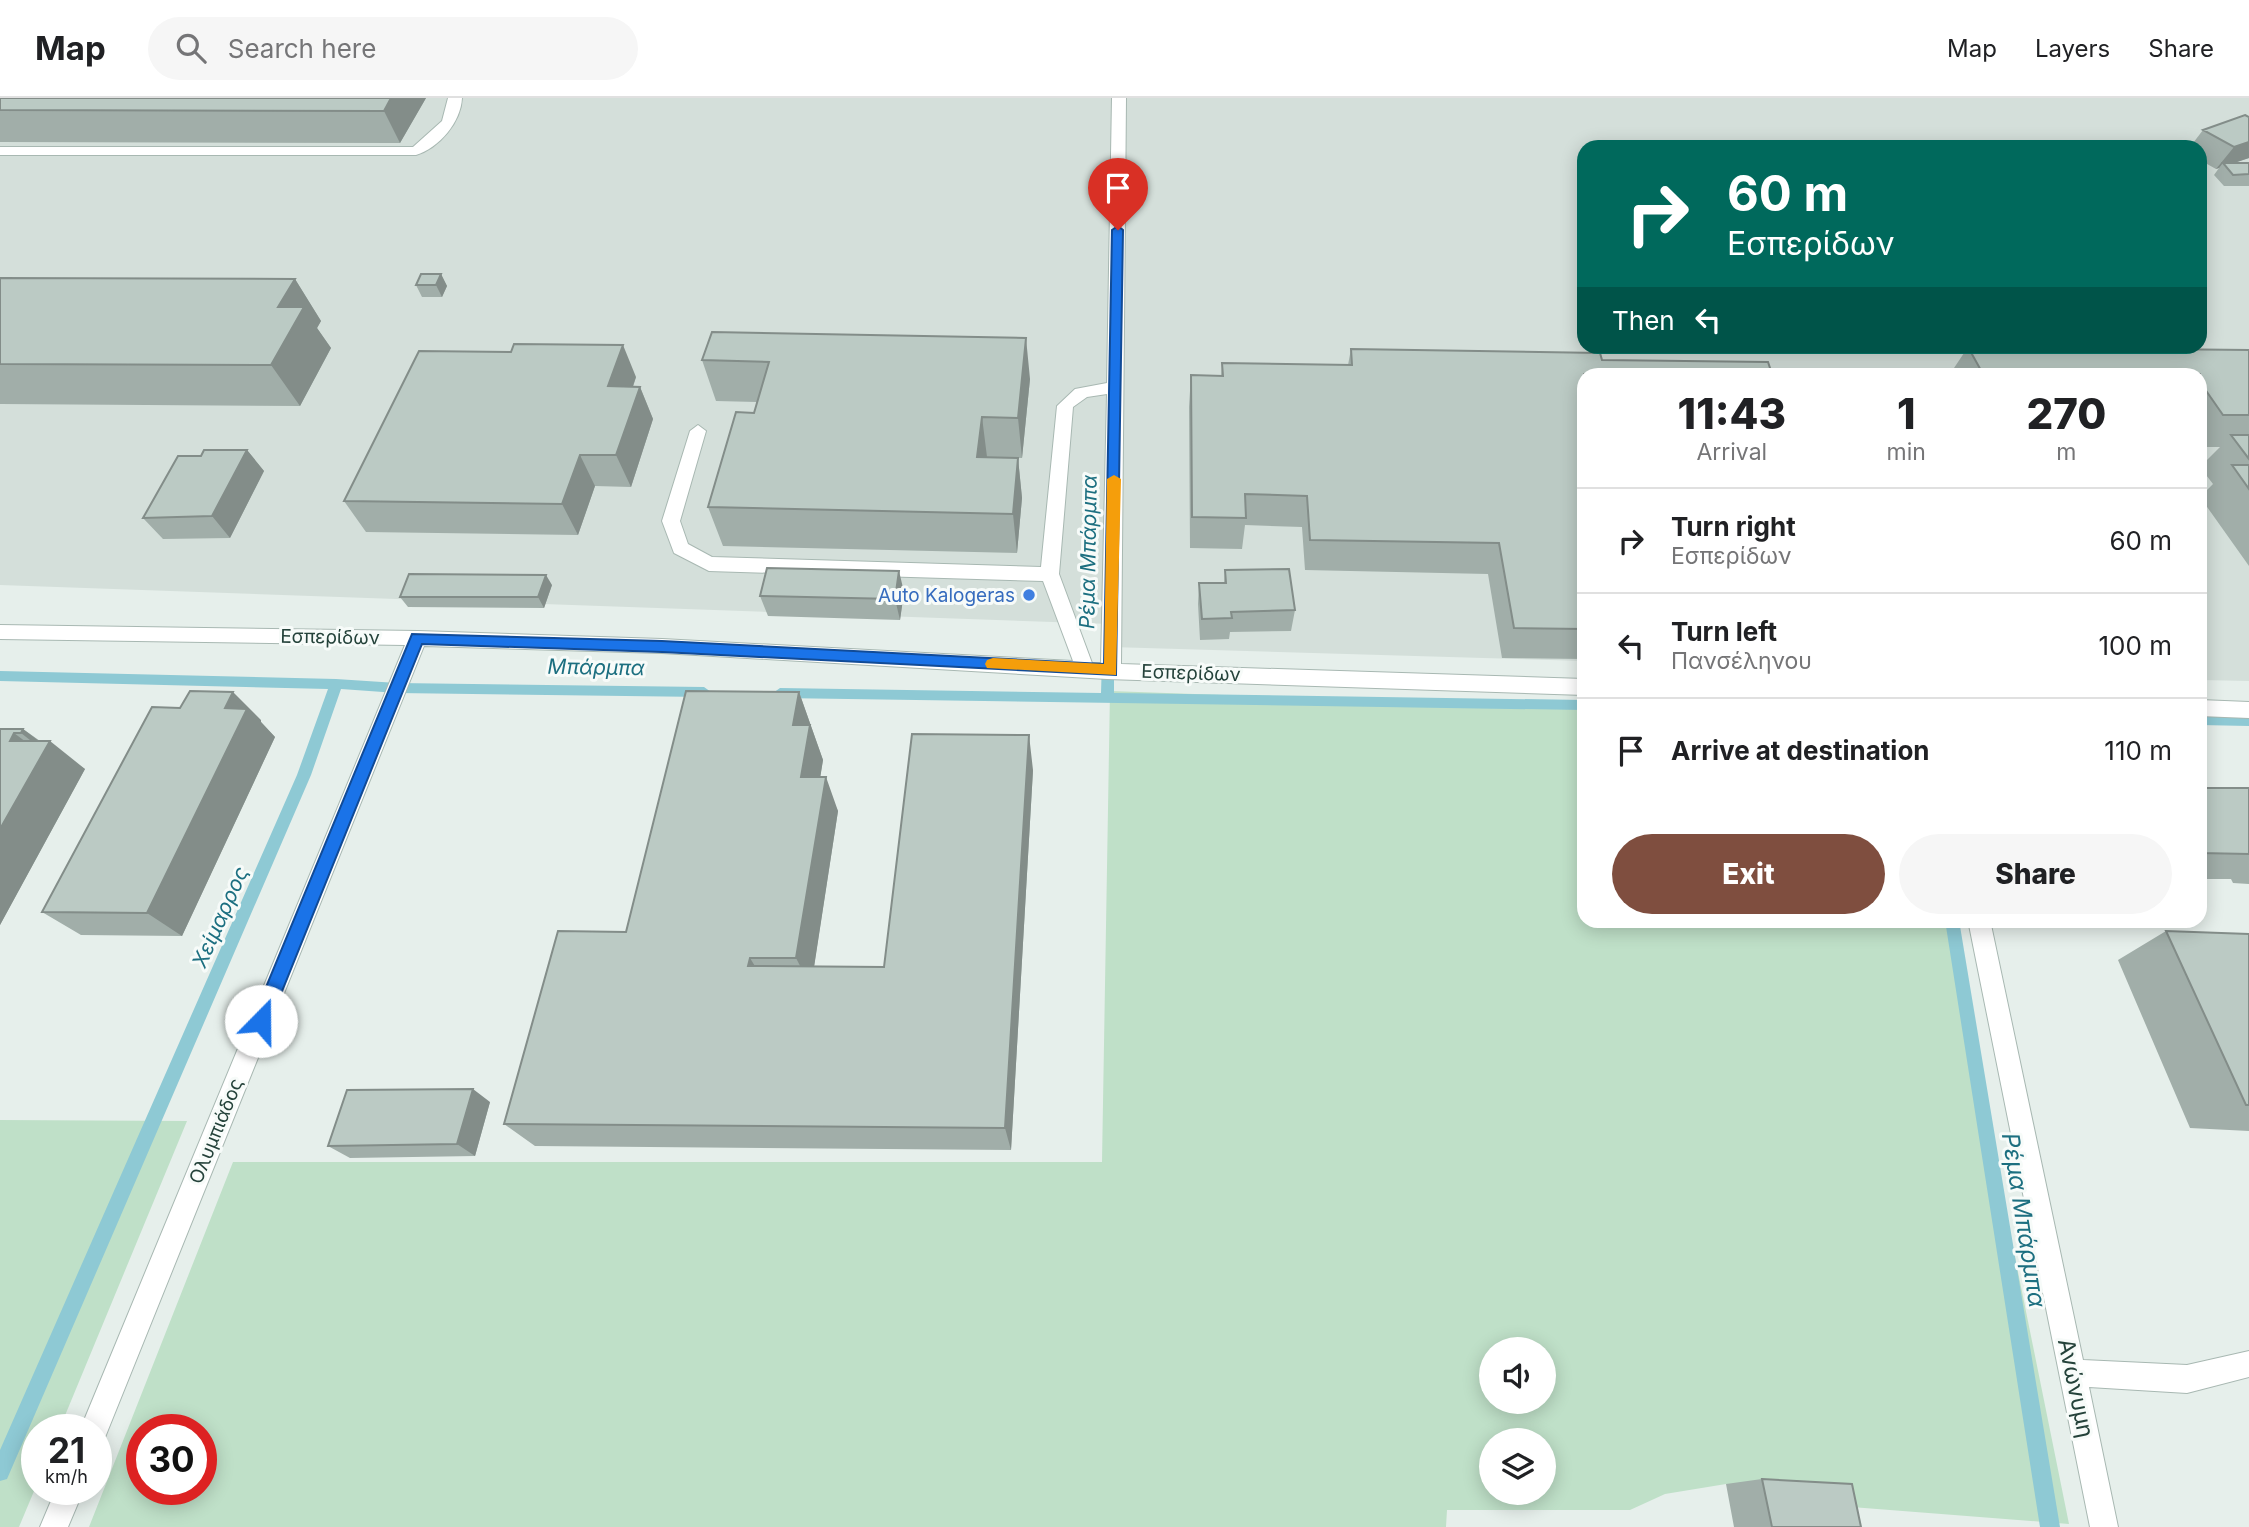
<!DOCTYPE html>
<html lang="en">
<head>
<meta charset="utf-8">
<style>
  :root { --surface:#fff; --page:#f6f6f6; --text:#202124; --muted:#757577; --line:#e0e0e0; --accent:#7f4e3f }
  body { margin:0; font-family:Inter,sans-serif; background:var(--page); color:var(--text); height:100vh; display:flex; flex-direction:column; font-size:26px; white-space:nowrap }
  * { box-sizing:border-box; margin:0 }
  p { font-size:23px; color:var(--muted) }
  .icon { flex:none; width:38px; height:38px; fill:none; stroke:currentColor; stroke-width:2; stroke-linecap:round; stroke-linejoin:round }
  .map { position:relative; flex:1; overflow:hidden }
  .panel { position:absolute; left:1577px; top:270px; width:630px; height:560px; display:flex; flex-direction:column; background:var(--surface); border-radius:21px; box-shadow:0 4px 18px #0003 }
  .panel>* { flex:none }
  .guide { position:absolute; left:1577px; top:42px; width:630px; height:214px; border-radius:21px; box-shadow:0 4px 18px #0003; background:#00695c; color:#fff; overflow:hidden }
  .buttons { position:absolute; left:1479px; top:1239px; display:grid; gap:14px }
  .buttons a { display:grid; place-items:center; width:77px; height:77px; border-radius:50%; background:var(--surface); box-shadow:0 4px 18px #0003; font-size:35px }
  .speed { position:absolute; left:21px; top:1316px; display:flex; gap:14px; font-size:35px; font-weight:700; text-align:center }
  .speed>* { display:grid; place-content:center; width:91px; height:91px; border-radius:50%; background:var(--surface); box-shadow:0 4px 18px #0003; line-height:1 }
  .speed small { font-size:18px; font-weight:400 }
  .speed .limit { border:10px solid #d22; background:#fff; color:#111 }
  .pin { position:absolute; display:grid; place-items:center; width:60px; height:60px; color:#fff; margin:-72px -30px; border-radius:50% 50% 50% 0; rotate:-45deg; box-shadow:0 0 7px #0007 }
  .pin .icon { rotate:45deg }
  .me { position:absolute; width:77px; margin:-38px; rotate:22deg; stroke-linejoin:round; filter:drop-shadow(0 0 5px #0008) }
  .turn { display:flex; align-items:center; gap:24px; height:147px; padding:0 35px; font-size:32px }
  .turn .icon { width:91px; height:91px; stroke-width:2.5 }
  .turn b { display:block; font-size:49px; line-height:60px }
  .then { display:flex; align-items:center; height:66px; padding:0 35px; background:#0003; gap:14px; font-size:26px }
  .eta { display:flex; justify-content:space-evenly; align-items:center; height:119px; text-align:center }
  .eta b { font-size:42px; font-weight:800; line-height:49px }
  .action { display:flex; gap:14px; margin-top:auto; padding:14px 35px }
  .action a { flex:1; height:80px; border-radius:42px; background:var(--accent); color:#fff; font-size:28px; font-weight:800; line-height:80px; text-align:center }
  .action a+a { background:var(--page); color:var(--text) }
  ul { padding:0; list-style:none }
  li { display:flex; align-items:center; gap:21px; height:105px; padding:0 35px; border-top:2px solid var(--line) }
  li div { flex:1 }
  li b { display:block; font-size:26px }
  li em { font-style:normal }
  header { display:flex; align-items:center; gap:42px; box-sizing:border-box; height:98px; padding:0 35px; background:var(--surface); border-bottom:2px solid var(--line) }
  header strong { font-size:33px }
  nav { display:flex; gap:38px; margin-inline-start:auto; font-size:24px }
  .search { width:490px; height:63px; background:var(--page); display:flex; align-items:center; gap:18px; box-sizing:border-box; padding:0 24px; border-radius:38px; color:var(--muted); font-size:26px }
  .map>svg:first-child { display:block }
  .built { fill:#d4dfda; fill-rule:evenodd }
  .green { fill:#bfe0c8; fill-rule:evenodd }
  .lines { fill:none; stroke-linecap:round; stroke-linejoin:round }
  .stream { fill:#8ec9d4; fill-rule:evenodd }
  .minor-casing { stroke:#a8b8b2; stroke-width:2 }
  .minor { fill:#fff; fill-rule:evenodd }
  .wall { fill:#a1aea9 }
  .shaded-wall { fill:#838d89 }
  .building { fill:#bbcac4; stroke:#838d89; stroke-width:2 }
  .route { fill:#1a73e8; stroke:#114b97; stroke-width:2 }
  .slow { fill:#f59e0b }
  .shop-dot { fill:#3f7fe0; stroke:#f7fbf9; stroke-width:2.5 }
  .labels { text-anchor:middle; dominant-baseline:central; stroke-width:6; stroke-linejoin:round; paint-order:stroke }
  .shop-label { font-size:19px; fill:#366cbe; stroke:#f7fbf9; text-anchor:end }
  .street-label { font-size:19px; fill:#24423a; stroke:#f7fbf9 }
  .water-label { font-size:21px; font-style:italic; fill:#1c6f80; stroke:#f7fbf9 }
  .near-street-label { font-size:23px; fill:#24423a; stroke:#f7fbf9 }
  .near-water-label { font-size:24px; font-style:italic; fill:#1c6f80; stroke:#f7fbf9 }
</style>
</head>
<body>
<header>
<strong>Map</strong>
<div class="search"><svg class="icon" aria-label="search" viewBox="0 0 24 24"><circle cx="10" cy="10" r="6"/><path d="M15 15l6 6"/></svg>Search here</div>
<nav><a>Map</a><a>Layers</a><a>Share</a></nav>
</header>
<div class="map">
<svg width="2249" height="1429" viewBox="0 0 2249 1429">
  <rect width="100%" height="100%" fill="#e6efeb"/>
  <path class="built" d="M 0,0 L 2249,0 L 2249,583 L 2200,582 L 2200,276 L 1584,276 L 1584,563 L 1111,549 L 1111,526 L 0,487 ZM 1584,49 L 2200,49 L 2200,248 L 1584,248 Z"/>
  <path class="green" d="M 1110,593 L 1584,610 L 1584,822 L 1947,823 L 2069,1426 L 1813,1406 L 1810,1391 L 1726,1386 L 1665,1396 L 1630,1412 L 1447,1412 L 1446,1429 L 89,1429 L 233,1064 L 1102,1064 ZM 1491,1251 L 1544,1251 L 1544,1304 L 1491,1304 ZM 142,1332 L 201,1332 L 201,1391 L 142,1391 ZM 1491,1342 L 1544,1342 L 1544,1395 L 1491,1395 Z
    M 0,1022 L 187,1023 L 59,1332 L 37,1332 L 37,1386 L 19,1429 L 0,1429 Z"/>
  <g class="lines">
    <path class="stream" d="M 1108,557 L 1114,562 L 1114,595 L 1584,602 L 1584,612 L 780,600 L 773,595 L 780,590 L 1101,595 L 1102,562 Z
      M 0,573 L 336,581 L 397,585 L 704,589 L 711,594 L 704,599 L 397,595 L 341,591 L 311,677 L 7,1381 L 0,1383 L 0,1352 L 297,677 L 328,591 L 0,583 Z
      M 2200,617 L 2249,618 L 2249,628 L 2200,627 Z
      M 1945,822 L 1959,822 L 2060,1429 L 2040,1429 Z"/>
    <defs>
      <path id="minor" d="M 448,0 L 462,0 C 461,24 439,50 416,57 L 0,57 L 0,49 L 413,49 L 442,23 Z
        M 1112,0 L 1126,0 L 1121,566 L 1584,581 L 1584,597 L 1107,581 L 662,555 L 424,548 L 108,1332 L 104,1342 L 96,1345 L 96,1332 L 80,1332 L 405,547 L 0,541 L 0,527 L 418,533 L 662,541 L 1073,563 L 1043,483 L 709,473 L 674,455 L 662,423 L 690,333 L 698,327 L 706,333 L 680,423 L 688,446 L 712,459 L 1041,469 L 1057,308 L 1075,291 L 1107,285 ZM 1107,296 L 1101,565 L 1092,565 L 1059,476 L 1073,309 L 1087,299 Z
        M 2200,602 L 2249,604 L 2249,620 L 2200,618 Z
        M 1968,822 L 1990,822 L 2083,1262 L 2187,1267 L 2249,1253 L 2249,1279 L 2187,1295 L 2089,1289 L 2118,1429 L 2090,1429 Z
        M 56,1391 L 84,1391 L 68,1429 L 40,1429 Z"/>
    </defs>
    <use href="#minor" class="minor-casing"/>
    <use href="#minor" class="minor"/>
  </g>
  <path class="wall" d="M 0,0 L 426,0 L 400,45 L 0,44 Z
    M 2245,17 L 2249,60 L 2234,65 L 2249,65 L 2249,88 L 2224,88 L 2214,77 L 2219,70 L 2216,71 L 2200,62 L 2200,49 L 2190,49 L 2203,32 Z
    M 441,176 L 447,188 L 442,199 L 422,199 L 416,187 Z
    M 0,180 L 295,181 L 321,223 L 317,230 L 331,250 L 300,308 L 0,306 Z
    M 712,234 L 1030,281 L 1022,360 L 987,359 L 1018,360 L 1022,400 L 1017,455 L 723,448 L 708,409 L 754,315 L 757,304 L 716,303 L 702,262 Z
    M 1968,249 L 2249,252 L 2249,468 L 2200,399 L 2213,386 L 2200,369 L 2220,349 L 2200,349 L 2200,276 L 1950,276 Z
    M 1351,251 L 1584,276 L 1584,561 L 1502,560 L 1488,476 L 1305,472 L 1302,429 L 1245,427 L 1242,451 L 1190,450 L 1189,309 L 1191,277 L 1221,278 L 1222,265 L 1348,267 Z
    M 636,279 L 633,289 L 640,289 L 653,321 L 631,389 L 595,388 L 578,437 L 366,434 L 344,403 Z
    M 247,352 L 264,373 L 230,440 L 163,441 L 143,420 L 201,358 Z
    M 1225,472 L 1295,512 L 1291,533 L 1230,534 L 1229,541 L 1200,542 L 1198,506 L 1199,485 L 1224,485 Z
    M 552,487 L 544,510 L 408,509 L 400,499 Z
    M 904,494 L 900,522 L 768,518 L 760,498 Z
    M 799,594 L 823,662 L 820,679 L 838,713 L 814,868 L 884,869 L 1033,672 L 1011,1052 L 535,1048 L 504,1026 L 626,834 Z
    M 261,622 L 261,624 L 275,639 L 182,838 L 81,837 L 42,814 Z
    M 0,631 L 23,631 L 40,643 L 85,671 L 0,827 Z
    M 2200,690 L 2249,690 L 2249,786 L 2233,785 L 2231,781 L 2200,781 Z
    M 2166,833 L 2249,836 L 2249,1033 L 2190,1030 L 2118,862 Z
    M 490,1004 L 475,1058 L 350,1060 L 328,1048 Z
    M 1762,1381 L 1861,1429 L 1734,1429 L 1726,1386 Z"/>
  <path class="shaded-wall" d="M 391,0 L 426,0 L 400,45 L 384,13 Z
    M 2249,44 L 2249,60 L 2225,68 L 2223,65 L 2219,70 L 2216,71 L 2234,49 Z
    M 441,176 L 447,188 L 442,199 L 436,187 Z
    M 295,181 L 321,223 L 317,230 L 331,250 L 300,308 L 271,267 L 278,209 Z
    M 1026,240 L 1030,281 L 1022,360 L 1018,320 Z
    M 623,247 L 636,279 L 622,320 L 608,288 Z
    M 640,289 L 653,321 L 631,389 L 616,357 Z
    M 982,319 L 987,359 L 977,359 Z
    M 247,352 L 264,373 L 230,440 L 212,418 Z
    M 580,357 L 595,388 L 578,437 L 562,406 Z
    M 1018,360 L 1022,400 L 1017,455 L 1013,416 Z
    M 899,473 L 904,494 L 900,522 L 895,501 Z
    M 546,477 L 552,487 L 544,510 L 538,499 Z
    M 233,594 L 261,622 L 261,624 L 275,639 L 182,838 L 147,815 L 225,610 Z
    M 799,594 L 823,662 L 815,713 L 801,679 L 793,627 Z
    M 23,631 L 47,649 L 50,643 L 85,671 L 0,827 L 0,731 L 10,643 L 14,635 L 42,656 L 44,653 L 21,635 Z
    M 1029,637 L 1033,672 L 1011,1052 L 1005,1030 Z
    M 826,679 L 838,713 L 811,889 L 796,860 Z
    M 750,860 L 767,888 L 748,868 Z
    M 473,991 L 490,1004 L 475,1058 L 457,1046 Z"/>
  <path class="building" d="M 0,0 L 391,0 L 384,13 L 0,12 Z
    M 2245,17 L 2249,19 L 2249,44 L 2234,49 L 2203,32 Z
    M 2223,65 L 2249,65 L 2249,76 L 2233,77 Z
    M 421,176 L 441,176 L 436,187 L 416,187 Z
    M 0,180 L 295,181 L 278,209 L 304,209 L 271,267 L 0,266 Z
    M 712,234 L 1026,240 L 1018,320 L 982,319 L 977,359 L 1018,360 L 1013,416 L 708,409 L 736,314 L 754,315 L 769,264 L 702,262 Z
    M 514,246 L 623,247 L 608,288 L 640,289 L 616,357 L 580,357 L 562,406 L 344,403 L 419,253 L 511,254 Z
    M 1968,249 L 2249,252 L 2249,317 L 2223,317 L 2200,284 L 2200,276 L 1983,276 Z
    M 1351,251 L 1600,255 L 1602,262 L 1768,264 L 1772,276 L 1584,276 L 1584,447 L 1580,447 L 1584,465 L 1584,531 L 1514,530 L 1499,445 L 1310,442 L 1307,398 L 1245,396 L 1246,420 L 1192,419 L 1191,277 L 1223,278 L 1222,265 L 1352,267 Z
    M 2231,337 L 2249,337 L 2249,361 Z
    M 204,352 L 247,352 L 212,418 L 143,420 L 178,358 L 201,358 Z
    M 2232,367 L 2249,367 L 2249,391 Z
    M 767,470 L 899,473 L 895,501 L 760,498 Z
    M 1289,471 L 1295,512 L 1231,514 L 1232,520 L 1202,521 L 1199,485 L 1226,485 L 1225,472 Z
    M 409,476 L 546,477 L 538,499 L 400,499 Z
    M 190,593 L 233,594 L 225,610 L 247,611 L 147,815 L 42,814 L 152,609 L 180,610 Z
    M 686,593 L 799,594 L 793,627 L 810,627 L 801,679 L 826,679 L 796,860 L 750,860 L 748,868 L 884,869 L 912,636 L 1029,637 L 1005,1030 L 504,1026 L 558,833 L 626,834 Z
    M 0,631 L 23,631 L 21,635 L 14,635 L 10,643 L 50,643 L 0,731 Z
    M 2200,690 L 2249,690 L 2249,756 L 2200,755 Z
    M 2166,833 L 2249,836 L 2249,1007 L 2246,1007 Z
    M 473,991 L 457,1046 L 328,1048 L 347,992 Z
    M 1762,1381 L 1852,1386 L 1861,1429 L 1772,1429 Z"/>
  <path class="route" d="M 1118,128 L 1123,132 L 1116,577 L 662,554 L 422,546 L 270,923 L 268,928 L 261,931 L 255,928 L 252,923 L 412,536 L 662,543 L 1104,566 L 1112,132 Z"/>
  <path class="slow" d="M 1114,377 L 1121,381 L 1116,577 L 987,570 L 985,566 L 987,562 L 993,560 L 1104,566 L 1107,381 Z"/>
  <circle class="shop-dot" cx="1029" cy="497" r="7"/>
  <g class="labels">
    <g class="shop-label">
      <text x="1015" y="497">Auto Kalogeras</text>
    </g>
    <g class="street-label">
      <text transform="translate(330 539) rotate(1)">Εσπερίδων</text>
      <text transform="translate(1191 575) rotate(2)">Εσπερίδων</text>
      <text transform="translate(216 1033) rotate(-68)">Ολυμπιάδος</text>
    </g>
    <g class="water-label">
      <text transform="translate(1088 454) rotate(-89)">Ρέμα Μπάρμπα</text>
      <text transform="translate(596 569) rotate(1)">Μπάρμπα</text>
      <text transform="translate(220 819) rotate(-66)">Χείμαρρος</text>
    </g>
    <g class="near-street-label">
      <text transform="translate(2076 1290) rotate(78)">Ανώνυμη</text>
    </g>
    <g class="near-water-label">
      <text transform="translate(2024 1122) rotate(81)">Ρέμα Μπάρμπα</text>
    </g>
  </g>
</svg>
<div class="buttons">
<a><svg class="icon" aria-label="sound" viewBox="0 0 24 24"><path d="M4 9h4l5-4v14l-5-4H4zM17 9q2 3 0 6"/></svg></a>
<a><svg class="icon" aria-label="layers" viewBox="0 0 24 24"><path d="M12 4l9 5-9 5-9-5zM3 14l9 5 9-5"/></svg></a>
</div>
<div class="speed"><div>21<small>km/h</small></div><div class="limit">30</div></div>
<div class="pin" style="left:1118px;top:132px;background:#d93025"><svg class="icon" aria-label="arrive" viewBox="0 0 24 24"><path d="M6 21V4h12l-3 4 3 4H6"/></svg></div>
<svg class="me" style="left:261px;top:923px" viewBox="-20 -20 40 40"><circle r="19" fill="#fff"/><path d="M0-13L10 11 0 6-10 11z" fill="#1a73e8"/></svg>
<div class="guide">
<div class="turn"><svg class="icon" aria-label="right" viewBox="0 0 24 24"><path d="M7 20v-9h11M14 6l5 5-5 5"/></svg><div><b>60 m</b>Εσπερίδων</div></div>
<div class="then">Then<svg class="icon" aria-label="left" viewBox="0 0 24 24"><path d="M17 20v-9H6M10 6l-5 5 5 5"/></svg></div>
</div>
<section class="panel">
<div class="eta">
<div><b>11:43</b><p>Arrival</p></div>
<div><b>1</b><p>min</p></div>
<div><b>270</b><p>m</p></div>
</div>
<ul>
<li><svg class="icon" aria-label="right" viewBox="0 0 24 24"><path d="M7 20v-9h11M14 6l5 5-5 5"/></svg><div><b>Turn right</b><p>Εσπερίδων</p></div><em>60 m</em></li>
<li><svg class="icon" aria-label="left" viewBox="0 0 24 24"><path d="M17 20v-9H6M10 6l-5 5 5 5"/></svg><div><b>Turn left</b><p>Πανσέληνου</p></div><em>100 m</em></li>
<li><svg class="icon" aria-label="arrive" viewBox="0 0 24 24"><path d="M6 21V4h12l-3 4 3 4H6"/></svg><div><b>Arrive at destination</b></div><em>110 m</em></li>
</ul>
<div class="action"><a>Exit</a><a>Share</a></div>
</section>
</div>
</body>
</html>
